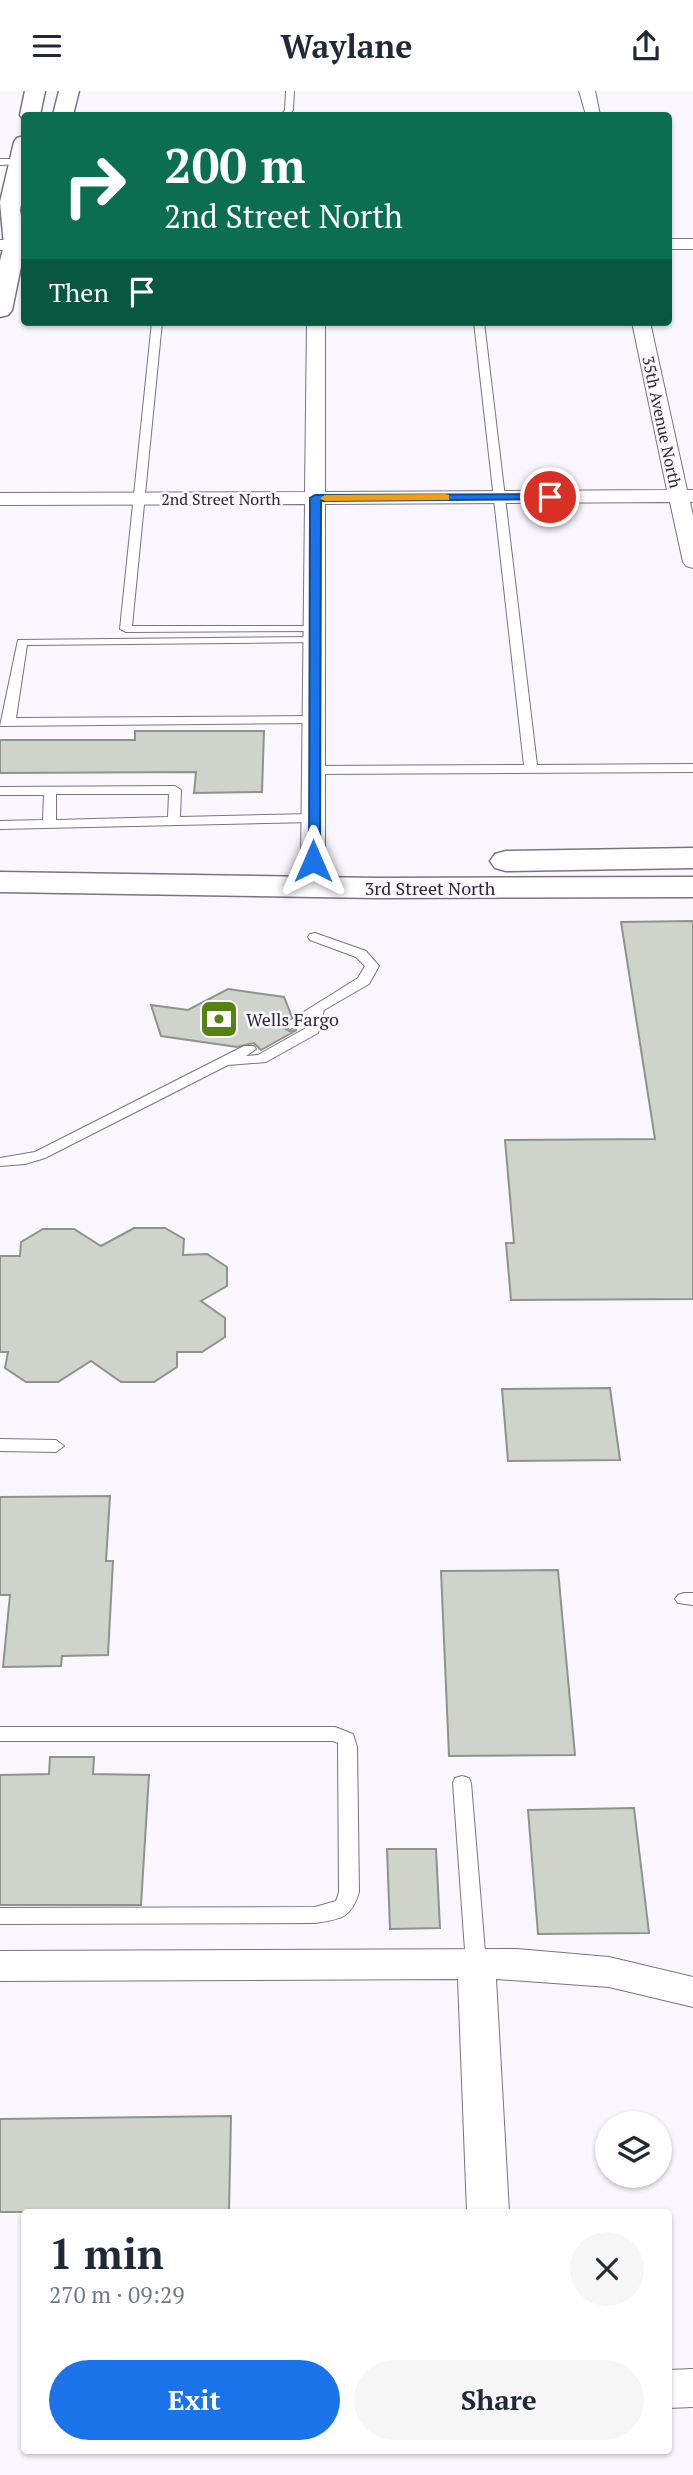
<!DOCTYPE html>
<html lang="en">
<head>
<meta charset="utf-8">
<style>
  :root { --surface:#fff; --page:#f6f6f7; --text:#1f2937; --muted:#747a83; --accent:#1a73e8 }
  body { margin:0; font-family:"PT Serif",serif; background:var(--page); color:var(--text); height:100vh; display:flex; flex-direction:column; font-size:26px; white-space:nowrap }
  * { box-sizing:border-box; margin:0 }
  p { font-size:23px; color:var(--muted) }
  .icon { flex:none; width:38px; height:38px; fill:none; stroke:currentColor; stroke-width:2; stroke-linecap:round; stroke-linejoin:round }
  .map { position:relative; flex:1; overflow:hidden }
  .side { position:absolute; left:21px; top:2118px; width:651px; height:245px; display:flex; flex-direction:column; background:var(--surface); border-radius:7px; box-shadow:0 2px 5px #0004 }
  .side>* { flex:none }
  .banner { position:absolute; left:21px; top:21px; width:651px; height:214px; border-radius:7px; box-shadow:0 2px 5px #0004; background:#0b6e4f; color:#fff; overflow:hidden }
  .tools { position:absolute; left:595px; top:2020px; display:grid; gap:14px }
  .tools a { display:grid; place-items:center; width:77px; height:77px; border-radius:50%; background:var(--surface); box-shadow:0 2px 5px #0004; font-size:35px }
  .pin { position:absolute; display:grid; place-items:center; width:60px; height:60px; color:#fff; margin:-30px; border:4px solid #fff; border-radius:50%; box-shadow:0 2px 7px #0007 }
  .me { position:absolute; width:77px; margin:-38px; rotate:0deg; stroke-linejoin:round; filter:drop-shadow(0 0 5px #0008) }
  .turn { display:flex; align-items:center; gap:24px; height:147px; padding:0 28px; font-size:32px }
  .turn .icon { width:91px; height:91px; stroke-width:2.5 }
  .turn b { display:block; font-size:49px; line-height:60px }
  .then { display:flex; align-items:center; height:66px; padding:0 28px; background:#0003; gap:14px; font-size:26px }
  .round { display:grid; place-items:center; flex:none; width:74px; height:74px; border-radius:37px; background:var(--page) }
  .overview { display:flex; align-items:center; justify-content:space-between; height:119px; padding:0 28px }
  h1 { font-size:42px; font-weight:700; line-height:52px }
  .cta { display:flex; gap:14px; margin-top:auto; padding:14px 28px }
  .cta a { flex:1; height:80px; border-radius:42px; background:var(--accent); color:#fff; font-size:28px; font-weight:700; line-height:80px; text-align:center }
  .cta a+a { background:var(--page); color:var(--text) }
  header { display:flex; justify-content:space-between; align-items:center; height:91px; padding:0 28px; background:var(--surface); font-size:32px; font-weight:700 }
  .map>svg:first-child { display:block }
  .building { fill:#ced3cb; stroke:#8e938b; stroke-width:2 }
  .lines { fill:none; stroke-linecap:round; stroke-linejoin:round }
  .lane-casing { stroke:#78757d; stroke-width:2 }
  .street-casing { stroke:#78757d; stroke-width:2 }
  .secondary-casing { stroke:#78757d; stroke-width:3 }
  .lane { fill:#fff; fill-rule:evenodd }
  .street { fill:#fff; fill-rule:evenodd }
  .secondary { fill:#fff; fill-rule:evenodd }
  .route { fill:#1a73e8; stroke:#114b97; stroke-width:2 }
  .slow { fill:#f59e0b }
  .labels { text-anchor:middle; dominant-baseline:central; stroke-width:5; stroke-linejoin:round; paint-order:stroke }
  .far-street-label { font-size:16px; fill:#2a292d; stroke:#f9f6fe }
  .street-label { font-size:18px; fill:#2a292d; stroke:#f9f6fe }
  .poi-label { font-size:18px; fill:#2a292d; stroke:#f9f6fe; text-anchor:start }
</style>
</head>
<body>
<header><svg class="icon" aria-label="menu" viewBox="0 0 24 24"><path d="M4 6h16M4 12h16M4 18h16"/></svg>Waylane<svg class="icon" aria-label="share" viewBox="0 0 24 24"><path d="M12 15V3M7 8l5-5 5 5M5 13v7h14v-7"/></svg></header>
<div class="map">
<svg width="693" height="2384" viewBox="0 0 693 2384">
  <rect width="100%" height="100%" fill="#f9f6fe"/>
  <path class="building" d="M 135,640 L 264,640 L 262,701 L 194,702 L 196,681 L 0,682 L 0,649 L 135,649 Z
    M 693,830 L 693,1208 L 511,1209 L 506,1152 L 514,1152 L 505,1049 L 655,1048 L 621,831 Z
    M 228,898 L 284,906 L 292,926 L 281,935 L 289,940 L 297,939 L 261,959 L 254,952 L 237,956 L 161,945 L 151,914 L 188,919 Z
    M 134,1137 L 165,1137 L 184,1148 L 183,1164 L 207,1163 L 227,1176 L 227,1195 L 201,1210 L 225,1227 L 225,1246 L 202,1261 L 177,1261 L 177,1276 L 154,1291 L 121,1291 L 91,1270 L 58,1291 L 26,1291 L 5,1277 L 8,1261 L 0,1261 L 0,1165 L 20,1165 L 21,1151 L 43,1138 L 74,1138 L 101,1155 Z
    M 610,1297 L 620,1369 L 508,1370 L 502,1298 Z
    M 110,1405 L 106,1470 L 113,1470 L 108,1564 L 62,1565 L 61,1575 L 3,1576 L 10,1504 L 0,1504 L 0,1406 Z
    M 558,1479 L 575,1664 L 449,1665 L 441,1480 Z
    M 50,1666 L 94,1666 L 93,1683 L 149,1684 L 141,1814 L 0,1814 L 0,1684 L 49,1683 Z
    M 634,1717 L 649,1842 L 538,1843 L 528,1719 Z
    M 387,1758 L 436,1758 L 440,1837 L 390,1838 Z
    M 231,2025 L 229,2121 L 0,2121 L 0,2028 Z"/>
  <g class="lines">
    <defs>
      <path id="lane" d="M 286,0 L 294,0 L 293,19 L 289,24 L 281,24 L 285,19 Z
        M 0,68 L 24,68 L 24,73 L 0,74 Z
        M 152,231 L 162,231 L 132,535 L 314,535 L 318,536 L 318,540 L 126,541 L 120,538 Z
        M 474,231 L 484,231 L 537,674 L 693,673 L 693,681 L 313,683 L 307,679 L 313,675 L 524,674 Z
        M 314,546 L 318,547 L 318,551 L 27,554 L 16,627 L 313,625 L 317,626 L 317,632 L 0,635 L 18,549 Z
        M 175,695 L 181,699 L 180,726 L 313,723 L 319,727 L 313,731 L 0,738 L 0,730 L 43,729 L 44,704 L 0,704 L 0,696 ZM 56,703 L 169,703 L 168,726 L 56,729 Z
        M 315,842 L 366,860 L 379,875 L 369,893 L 324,919 L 318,942 L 266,971 L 228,974 L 45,1067 L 25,1073 L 0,1075 L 0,1067 L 35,1061 L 244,955 L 254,955 L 256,958 L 246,965 L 258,964 L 306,937 L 308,929 L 290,938 L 283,934 L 358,887 L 365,875 L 356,866 L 310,849 L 308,846 L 310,843 Z
        M 0,1348 L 56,1349 L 64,1355 L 56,1361 L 0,1360 Z
        M 684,1502 L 693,1502 L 693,1514 L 678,1512 L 675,1508 L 678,1504 Z
        M 0,1636 L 335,1636 L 353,1643 L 357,1656 L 359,1801 C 351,1828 340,1828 315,1832 L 0,1833 L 0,1817 L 315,1816 L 336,1810 L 339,1801 L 338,1652 L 333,1650 L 0,1650 Z
        M 462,1685 L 469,1687 L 471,1692 L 486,1873 L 483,1879 L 476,1881 L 469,1879 L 466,1873 L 453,1692 L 455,1687 Z"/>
      <path id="street" d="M 579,0 L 595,0 L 600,24 L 586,24 Z
        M 668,148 L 693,148 L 693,158 L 668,158 Z
        M 0,149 L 24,149 L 24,159 L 0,159 Z
        M 307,231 L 325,231 L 325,401 L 667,399 L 632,231 L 650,231 L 687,399 L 693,399 L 693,411 L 690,411 L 693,424 L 693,477 L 686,475 L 683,471 L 670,411 L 325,413 L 325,770 L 322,775 L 313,777 L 304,775 L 301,770 L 305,413 L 0,414 L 0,402 L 305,401 Z
        M 517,1858 L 609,1866 L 693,1886 L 693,1916 L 609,1896 L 496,1888 L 509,2121 L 467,2121 L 458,1888 L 0,1890 L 0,1860 Z
        M 693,2278 L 693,2316 L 668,2317 L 668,2279 Z"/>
      <path id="secondary" d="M 25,0 L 45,0 L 40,24 L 24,24 L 24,29 L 20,24 Z
        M 59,0 L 79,0 L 73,24 L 53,24 Z
        M 24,45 L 24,97 L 20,119 L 22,132 L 24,132 L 24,161 L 12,219 L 8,224 L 0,226 L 0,170 L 4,154 L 0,111 L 14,51 L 17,47 Z
        M 693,757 L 693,777 L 506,780 L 495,777 L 490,770 L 495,763 L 506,760 Z
        M 0,781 L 377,787 L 693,786 L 693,806 L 377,807 L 0,801 Z"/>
    </defs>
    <use href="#lane" class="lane-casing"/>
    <use href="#street" class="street-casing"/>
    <use href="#secondary" class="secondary-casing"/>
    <use href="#lane" class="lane"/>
    <use href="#street" class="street"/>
    <use href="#secondary" class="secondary"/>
  </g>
  <path class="route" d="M 550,403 L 554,404 L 554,408 L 321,410 L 320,770 L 318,773 L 309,773 L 310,407 L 315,404 Z"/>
  <path class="slow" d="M 445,403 L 449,404 L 449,409 L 325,410 L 320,407 L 325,404 Z"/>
  <defs>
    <symbol id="bank-square" viewBox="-11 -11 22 22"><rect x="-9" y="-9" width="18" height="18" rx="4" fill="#548313" stroke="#f9f6fe"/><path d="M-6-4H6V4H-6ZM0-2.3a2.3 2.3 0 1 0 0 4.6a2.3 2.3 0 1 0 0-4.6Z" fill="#fff"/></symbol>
  </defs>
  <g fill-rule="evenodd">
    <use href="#bank-square" x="197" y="906" width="44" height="44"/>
  </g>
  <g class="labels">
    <g class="far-street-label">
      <text transform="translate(662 331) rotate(78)">35th Avenue North</text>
      <text x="221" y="408">2nd Street North</text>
    </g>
    <g class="street-label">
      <text x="430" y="797">3rd Street North</text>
    </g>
    <g class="poi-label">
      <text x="246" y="928">Wells Fargo</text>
    </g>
  </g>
</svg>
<div class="tools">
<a><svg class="icon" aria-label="layers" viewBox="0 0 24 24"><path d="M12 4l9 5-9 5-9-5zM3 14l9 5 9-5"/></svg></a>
</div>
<div class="pin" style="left:550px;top:406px;background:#d93025"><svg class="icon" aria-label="arrive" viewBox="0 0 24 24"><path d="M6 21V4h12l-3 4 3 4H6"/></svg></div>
<svg class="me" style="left:313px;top:770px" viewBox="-20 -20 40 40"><path d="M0-17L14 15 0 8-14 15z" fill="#1a73e8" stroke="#fff" stroke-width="4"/></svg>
<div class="banner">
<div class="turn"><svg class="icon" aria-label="right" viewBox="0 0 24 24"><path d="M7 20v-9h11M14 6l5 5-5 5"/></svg><div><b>200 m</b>2nd Street North</div></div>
<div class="then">Then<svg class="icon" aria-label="arrive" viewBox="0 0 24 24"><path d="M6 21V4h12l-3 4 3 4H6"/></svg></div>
</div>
<section class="side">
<div class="overview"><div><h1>1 min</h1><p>270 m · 09:29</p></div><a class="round"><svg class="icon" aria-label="close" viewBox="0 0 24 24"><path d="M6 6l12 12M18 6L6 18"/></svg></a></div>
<div class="cta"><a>Exit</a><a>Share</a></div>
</section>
</div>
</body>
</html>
